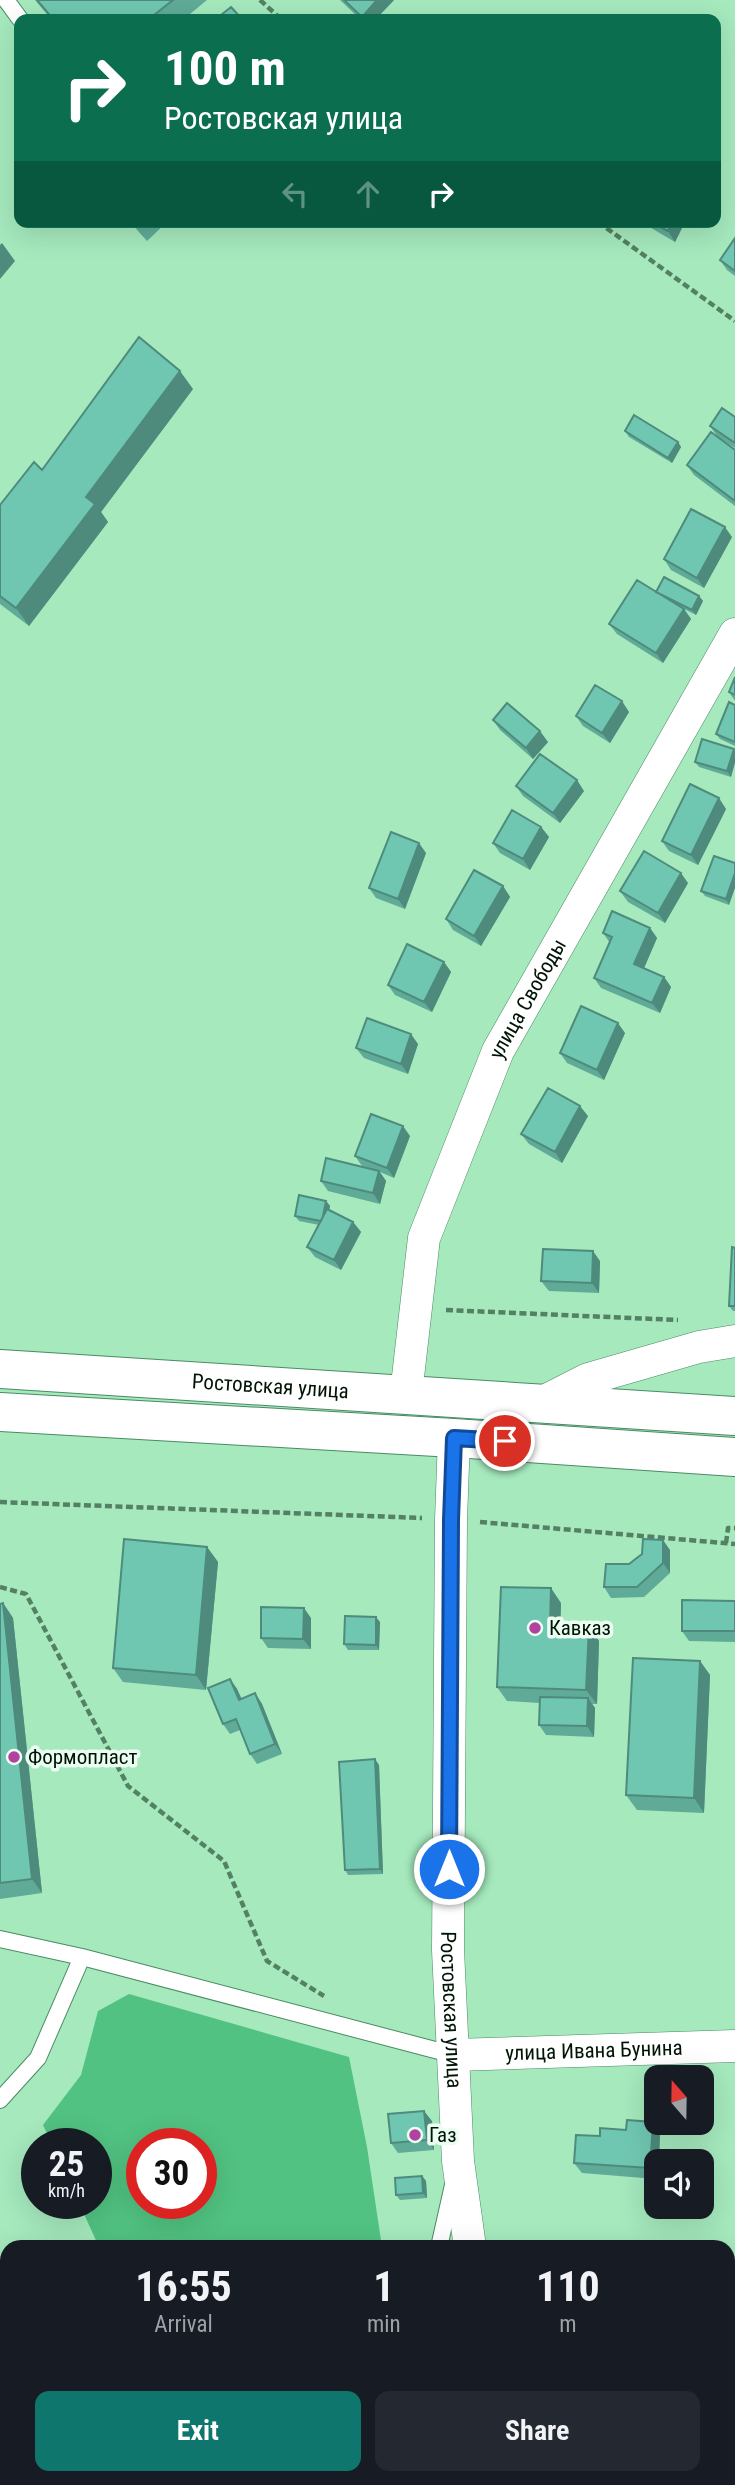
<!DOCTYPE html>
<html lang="en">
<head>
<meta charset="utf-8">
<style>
  :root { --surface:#171b24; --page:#242831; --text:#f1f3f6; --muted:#9ea1a6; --accent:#0f766e }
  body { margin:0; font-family:"Roboto Condensed",sans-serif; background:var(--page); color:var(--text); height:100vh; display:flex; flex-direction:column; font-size:26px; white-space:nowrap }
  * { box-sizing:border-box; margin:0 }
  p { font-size:23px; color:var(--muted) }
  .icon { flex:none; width:38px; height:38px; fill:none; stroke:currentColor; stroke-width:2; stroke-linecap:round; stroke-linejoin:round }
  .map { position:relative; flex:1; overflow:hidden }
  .details { position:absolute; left:0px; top:2240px; width:735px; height:245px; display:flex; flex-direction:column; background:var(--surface); border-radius:21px 21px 0 0; box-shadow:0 7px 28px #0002 }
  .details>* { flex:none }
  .top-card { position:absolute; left:14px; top:14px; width:707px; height:214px; border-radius:14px; box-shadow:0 7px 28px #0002; background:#0b6e4f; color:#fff; overflow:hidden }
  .needle { width:46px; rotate:340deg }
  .fabs { position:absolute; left:644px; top:2065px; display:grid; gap:14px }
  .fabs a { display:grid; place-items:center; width:70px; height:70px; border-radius:14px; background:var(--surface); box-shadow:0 7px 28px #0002; font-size:35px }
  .speed { position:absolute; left:21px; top:2128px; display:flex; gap:14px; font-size:35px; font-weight:700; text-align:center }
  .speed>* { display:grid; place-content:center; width:91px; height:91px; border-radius:50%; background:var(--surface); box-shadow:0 7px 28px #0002; line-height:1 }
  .speed small { font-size:18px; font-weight:400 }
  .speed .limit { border:10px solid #d22; background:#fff; color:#111 }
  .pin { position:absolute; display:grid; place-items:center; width:60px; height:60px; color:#fff; margin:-30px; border:4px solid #fff; border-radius:50%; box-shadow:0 2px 7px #0007 }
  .me { position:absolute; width:77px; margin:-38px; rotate:0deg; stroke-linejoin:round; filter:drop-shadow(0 0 5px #0008) }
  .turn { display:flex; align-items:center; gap:24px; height:147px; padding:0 35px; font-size:32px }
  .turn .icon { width:91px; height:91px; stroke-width:2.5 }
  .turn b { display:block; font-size:49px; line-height:60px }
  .lanes { display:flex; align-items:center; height:66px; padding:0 35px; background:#0003; justify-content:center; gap:35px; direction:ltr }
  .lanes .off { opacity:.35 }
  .eta { display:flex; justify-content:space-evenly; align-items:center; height:119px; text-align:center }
  .eta b { font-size:42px; font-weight:700; line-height:49px }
  .button { display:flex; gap:14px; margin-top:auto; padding:14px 35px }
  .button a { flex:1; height:80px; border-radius:14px; background:var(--accent); color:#fff; font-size:28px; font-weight:700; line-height:80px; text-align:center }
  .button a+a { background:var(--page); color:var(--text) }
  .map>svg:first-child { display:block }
  .green { fill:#51c281; fill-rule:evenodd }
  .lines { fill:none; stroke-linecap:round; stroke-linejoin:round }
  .lane-casing { stroke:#4a8b63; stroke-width:18 }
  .street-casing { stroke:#4a8b63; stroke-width:33 }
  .highway-casing { stroke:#4a8b63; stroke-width:40 }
  .path { stroke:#548063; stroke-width:4.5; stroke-dasharray:7 3.5; stroke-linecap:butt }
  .lane { stroke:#fff; stroke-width:16 }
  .street { stroke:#fff; stroke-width:32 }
  .highway { stroke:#fff; stroke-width:38 }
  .wall { fill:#60ab98 }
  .shaded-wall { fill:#4e8b7c }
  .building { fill:#70c7b1; stroke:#4e8b7c; stroke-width:2 }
  .route-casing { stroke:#114b97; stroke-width:18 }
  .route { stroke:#1a73e8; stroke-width:12 }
  .poi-dot { fill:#b2429f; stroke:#eafdf0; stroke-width:2.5 }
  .labels { text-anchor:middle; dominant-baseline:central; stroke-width:7; stroke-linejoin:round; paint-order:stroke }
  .street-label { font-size:21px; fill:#001406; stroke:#eafdf0 }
  .poi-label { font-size:21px; fill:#001406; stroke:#eafdf0; text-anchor:start }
</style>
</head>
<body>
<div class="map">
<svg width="735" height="2485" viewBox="0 0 735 2485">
  <rect width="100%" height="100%" fill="#a5e9bd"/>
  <path class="green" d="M 129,1994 L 349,2057 L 367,2147 L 382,2247 L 99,2247 L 79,2203 L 96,2203 L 96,2144 L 52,2144 L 43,2125 L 81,2075 L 98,2011 ZM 142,2144 L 201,2144 L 201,2203 L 142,2203 Z"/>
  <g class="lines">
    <defs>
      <path id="lane" d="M 6,0 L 20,19
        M 0,1939 L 82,1957
        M 0,2100 L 38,2058 L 82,1957 L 454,2055
        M 439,2247 L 453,2185
        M 436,2478 L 438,2485"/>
      <g id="street">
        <path id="s1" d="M 406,1394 L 424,1238 L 498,1051 L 735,634"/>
        <path d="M 541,1403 L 588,1379 L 699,1347 L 735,1341"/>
        <path id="s2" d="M 454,1438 L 451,1520 L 448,1950 L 458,2161 L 470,2247"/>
        <path id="s3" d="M 454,2055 L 735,2046"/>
        <path d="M 521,2478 L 523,2485"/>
      </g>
      <g id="highway">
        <path id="s4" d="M 0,1369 L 735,1416"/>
        <path d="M 0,1412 L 454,1438 L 735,1457"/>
      </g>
    </defs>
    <use href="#lane" class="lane-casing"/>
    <use href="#street" class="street-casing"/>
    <use href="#highway" class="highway-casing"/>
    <path class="path" d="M 260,0 L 281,19
      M 598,222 L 735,321
      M 446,1310 L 678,1320
      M 0,1502 L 422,1518
      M 480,1522 L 735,1544
      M 726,1543 L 728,1528 L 735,1528
      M 0,1587 L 26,1594 L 128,1786 L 224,1861 L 267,1961 L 324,1996"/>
    <use href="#lane" class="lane"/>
    <use href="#street" class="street"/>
    <use href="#highway" class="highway"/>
  </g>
  <path class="wall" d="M 35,0 L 207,0 L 184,19 L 51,19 Z
    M 340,0 L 394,0 L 376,19 L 360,19 Z
    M 130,222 L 167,222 L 147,241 Z
    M 641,222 L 685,222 L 675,242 Z
    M 735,238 L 735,276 L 727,270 L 720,260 Z
    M 193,389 L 101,512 L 108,522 L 29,626 L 0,604 L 0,505 L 42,470 Z
    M 735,417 L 735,448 L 720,439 L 735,450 L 735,506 L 694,475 L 687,465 L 717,436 L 710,426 Z
    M 625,431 L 678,442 L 681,447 L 672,463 L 629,437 Z
    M 732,537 L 704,588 L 671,570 L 664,559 Z
    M 657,593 L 699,596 L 703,601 L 696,615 L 684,609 L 691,619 L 663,663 L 617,634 L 609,624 Z
    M 735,677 L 735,701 L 729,692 Z
    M 735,705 L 735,746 L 720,739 L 716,734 Z
    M 629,712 L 610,743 L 583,726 L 576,716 Z
    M 493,720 L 548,742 L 533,759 L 500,730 Z
    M 734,749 L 731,777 L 699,767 L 695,762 Z
    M 516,786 L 584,791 L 560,823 L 523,796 Z
    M 726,809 L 698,865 L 669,851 L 662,841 Z
    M 541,827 L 549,837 L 530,870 L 500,853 L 493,843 Z
    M 426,853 L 405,909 L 376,898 L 369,888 Z
    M 714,856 L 729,905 L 705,896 L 701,891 Z
    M 688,883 L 665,923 L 628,902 L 620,891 Z
    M 503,886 L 510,897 L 481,946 L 453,930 L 446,919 Z
    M 650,928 L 657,938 L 644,968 L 664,977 L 671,987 L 660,1013 L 601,988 L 594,978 L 610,943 L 603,933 Z
    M 444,962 L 451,972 L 432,1012 L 395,995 L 388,985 Z
    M 625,1033 L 604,1080 L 567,1063 L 560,1053 Z
    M 418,1044 L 408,1074 L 364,1058 L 356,1048 Z
    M 588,1116 L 562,1163 L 529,1144 L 521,1134 Z
    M 410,1136 L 394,1178 L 380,1172 L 386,1181 L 380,1204 L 328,1191 L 321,1181 L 371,1169 L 362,1166 L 355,1156 Z
    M 326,1201 L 330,1206 L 329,1210 L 353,1222 L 361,1232 L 341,1270 L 315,1257 L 307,1247 L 319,1225 L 299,1221 L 295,1216 Z
    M 735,1248 L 735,1311 L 733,1311 L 729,1306 Z
    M 600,1261 L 599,1293 L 549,1291 L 541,1281 Z
    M 207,1547 L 218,1562 L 206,1690 L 123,1682 L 113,1668 Z
    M 670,1550 L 670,1573 L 644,1597 L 611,1598 L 604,1587 Z
    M 735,1601 L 735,1642 L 689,1641 L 682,1631 Z
    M 3,1603 L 13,1618 L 42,1893 L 0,1899 L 0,1604 Z
    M 561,1603 L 560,1626 L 589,1627 L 599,1641 L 597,1704 L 592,1704 L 595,1708 L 594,1737 L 546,1735 L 539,1725 L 540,1703 L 507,1701 L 497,1687 Z
    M 311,1618 L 311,1649 L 268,1648 L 261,1638 Z
    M 380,1622 L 379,1650 L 348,1650 L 344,1644 Z
    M 700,1661 L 710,1675 L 704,1813 L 637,1810 L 626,1795 Z
    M 230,1679 L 237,1689 L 242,1699 L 255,1693 L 262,1704 L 282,1754 L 257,1764 L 250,1754 L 240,1730 L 230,1734 L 223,1724 Z
    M 379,1765 L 383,1874 L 348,1875 L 345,1870 Z
    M 432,2121 L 434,2150 L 398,2153 L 391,2143 Z
    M 660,2132 L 659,2161 L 656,2161 L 656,2179 L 582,2173 L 574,2163 L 600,2136 Z
    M 422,2176 L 426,2181 L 427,2198 L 400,2200 L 396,2195 Z
    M 12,2478 L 302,2478 L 284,2485 L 0,2485 Z"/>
  <path class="shaded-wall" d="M 377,0 L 394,0 L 376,19 L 363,19 L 362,17 Z
    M 672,222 L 685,222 L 675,242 L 668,231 Z
    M 2,243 L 15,261 L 0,279 L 0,245 Z
    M 180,371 L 193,389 L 101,512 L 108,522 L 29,626 L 16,608 L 86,497 Z
    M 678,442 L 681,447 L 672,463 L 668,458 Z
    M 725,527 L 732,537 L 704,588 L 697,578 Z
    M 699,596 L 703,601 L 696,615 L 692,610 Z
    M 684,609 L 691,619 L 663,663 L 656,653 Z
    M 622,701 L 629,712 L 610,743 L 602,733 Z
    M 540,731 L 548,742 L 533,759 L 526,748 Z
    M 734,749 L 735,751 L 735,763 L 731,777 L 727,771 Z
    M 577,780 L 584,791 L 560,823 L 553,813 Z
    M 719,798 L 726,809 L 698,865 L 691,855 Z
    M 541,827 L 549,837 L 530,870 L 523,859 Z
    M 419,843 L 426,853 L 405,909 L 398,899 Z
    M 681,873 L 688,883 L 665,923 L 658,913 Z
    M 735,873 L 735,888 L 729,905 L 726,899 Z
    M 503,886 L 510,897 L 481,946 L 474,936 Z
    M 650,928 L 657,938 L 641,975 L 634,964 Z
    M 444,962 L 451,972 L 432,1012 L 424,1002 Z
    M 664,977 L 671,987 L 660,1013 L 652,1003 Z
    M 618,1023 L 625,1033 L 604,1080 L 597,1070 Z
    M 411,1034 L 418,1044 L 408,1074 L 401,1064 Z
    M 580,1106 L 588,1116 L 562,1163 L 555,1152 Z
    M 403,1126 L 410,1136 L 394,1178 L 387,1168 Z
    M 379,1171 L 386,1181 L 380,1204 L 373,1193 Z
    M 326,1201 L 330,1206 L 326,1226 L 322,1221 Z
    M 353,1222 L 361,1232 L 341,1270 L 334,1260 Z
    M 593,1251 L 600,1261 L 599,1293 L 592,1283 Z
    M 663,1540 L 670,1550 L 670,1573 L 663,1563 Z
    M 207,1547 L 218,1562 L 206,1690 L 196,1675 Z
    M 551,1588 L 561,1603 L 560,1640 L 550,1626 Z
    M 3,1603 L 13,1618 L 42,1893 L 32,1879 Z
    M 304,1608 L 311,1618 L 311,1649 L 303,1639 Z
    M 376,1617 L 380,1622 L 379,1650 L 376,1645 Z
    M 589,1627 L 599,1641 L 597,1704 L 586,1690 Z
    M 700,1661 L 710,1675 L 704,1813 L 694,1798 Z
    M 230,1679 L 237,1689 L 246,1710 L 239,1700 Z
    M 255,1693 L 262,1704 L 282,1754 L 275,1744 Z
    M 588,1698 L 595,1708 L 594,1737 L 587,1726 Z
    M 375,1759 L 379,1765 L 383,1874 L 380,1869 Z
    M 424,2111 L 432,2121 L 434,2150 L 427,2140 Z
    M 653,2122 L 660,2132 L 659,2161 L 656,2161 L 656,2177 L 650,2168 Z
    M 422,2176 L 426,2181 L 427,2198 L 423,2193 Z"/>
  <path class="building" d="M 37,0 L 173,0 L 149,19 L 53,19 Z
    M 344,0 L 377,0 L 362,17 Z
    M 231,7 L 242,19 L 216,19 Z
    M 133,222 L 141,222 L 137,226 Z
    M 651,222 L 672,222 L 668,231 Z
    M 735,238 L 735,271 L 720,260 Z
    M 139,337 L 180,371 L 86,497 L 95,504 L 16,608 L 0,596 L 0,505 L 34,462 L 42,470 Z
    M 722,408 L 735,417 L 735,443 L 710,426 Z
    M 634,415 L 678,442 L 668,458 L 625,431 Z
    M 711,432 L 735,450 L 735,501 L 687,465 Z
    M 691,509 L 725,527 L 697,578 L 664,559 Z
    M 664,577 L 699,596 L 692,610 L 656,592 Z
    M 637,580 L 684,609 L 656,653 L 609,624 Z
    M 735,677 L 735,695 L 729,692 Z
    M 595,685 L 622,701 L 602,733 L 576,716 Z
    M 729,702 L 735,705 L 735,742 L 716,734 Z
    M 507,703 L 540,731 L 526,748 L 493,720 Z
    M 702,739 L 734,749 L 727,771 L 695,762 Z
    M 540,754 L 577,780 L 553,813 L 516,786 Z
    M 690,784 L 719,798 L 691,855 L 662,841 Z
    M 512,810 L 541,827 L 523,859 L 493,843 Z
    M 391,832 L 419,843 L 398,899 L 369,888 Z
    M 644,851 L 681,873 L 658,913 L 620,891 Z
    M 714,856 L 735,863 L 735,873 L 726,899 L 701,891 Z
    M 474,870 L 503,886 L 474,936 L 446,919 Z
    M 612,911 L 650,928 L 634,964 L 664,977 L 652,1003 L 594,978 L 612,937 L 603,933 Z
    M 407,944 L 444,962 L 424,1002 L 388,985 Z
    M 581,1006 L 618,1023 L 597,1070 L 560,1053 Z
    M 367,1018 L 411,1034 L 401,1064 L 356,1048 Z
    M 548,1088 L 580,1106 L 555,1152 L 521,1134 Z
    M 371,1114 L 403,1126 L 387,1168 L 355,1156 Z
    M 326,1158 L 379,1171 L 373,1193 L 321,1181 Z
    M 299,1195 L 326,1201 L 323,1216 L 321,1221 L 295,1216 Z
    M 327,1209 L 353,1222 L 334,1260 L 307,1247 Z
    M 732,1247 L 735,1248 L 735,1306 L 729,1306 Z
    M 543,1249 L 593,1251 L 592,1283 L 541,1281 Z
    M 124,1539 L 207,1547 L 196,1675 L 113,1668 Z
    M 643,1539 L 663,1540 L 663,1563 L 637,1587 L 604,1587 L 606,1564 L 629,1564 L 642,1554 Z
    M 501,1587 L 551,1588 L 550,1626 L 589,1627 L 586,1690 L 497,1687 Z
    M 682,1600 L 735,1601 L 735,1631 L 682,1631 Z
    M 3,1603 L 32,1879 L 0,1883 L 0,1604 Z
    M 261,1607 L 304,1608 L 303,1639 L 261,1638 Z
    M 345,1616 L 376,1617 L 376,1645 L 344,1644 Z
    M 633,1658 L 700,1661 L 694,1798 L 626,1795 Z
    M 230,1679 L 239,1700 L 255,1693 L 275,1744 L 250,1754 L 236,1719 L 223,1724 L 208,1688 Z
    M 540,1697 L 588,1698 L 587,1726 L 539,1725 Z
    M 375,1759 L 380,1869 L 345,1870 L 339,1762 Z
    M 424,2111 L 427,2140 L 391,2143 L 388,2114 Z
    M 627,2120 L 653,2122 L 650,2168 L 574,2163 L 576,2135 L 600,2136 L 600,2128 L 626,2130 Z
    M 422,2176 L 423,2193 L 396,2195 L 395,2178 Z
    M 12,2478 L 241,2478 L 222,2485 L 0,2485 L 0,2482 Z"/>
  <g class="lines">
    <defs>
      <path id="route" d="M 449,1869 L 451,1520 L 454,1438 L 505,1441"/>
    </defs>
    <use href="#route" class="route-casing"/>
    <use href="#route" class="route"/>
  </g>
  <g class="poi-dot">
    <circle cx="535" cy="1628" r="7"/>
    <circle cx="14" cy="1757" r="7"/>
    <circle cx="415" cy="2135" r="7"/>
  </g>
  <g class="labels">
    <g class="street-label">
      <text stroke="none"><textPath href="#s1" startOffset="418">улица Свободы</textPath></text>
      <text stroke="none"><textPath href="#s4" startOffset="271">Ростовская улица</textPath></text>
      <text stroke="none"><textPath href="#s2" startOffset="572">Ростовская улица</textPath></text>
      <text stroke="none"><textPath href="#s3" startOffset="140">улица Ивана Бунина</textPath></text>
    </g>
    <g class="poi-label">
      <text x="549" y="1628">Кавказ</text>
      <text x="28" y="1757">Формопласт</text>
      <text x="429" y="2135">Газ</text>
    </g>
  </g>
</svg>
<div class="fabs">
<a><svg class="needle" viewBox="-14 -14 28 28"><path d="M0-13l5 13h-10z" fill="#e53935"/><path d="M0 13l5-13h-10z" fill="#9ea1a6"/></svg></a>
<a><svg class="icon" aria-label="sound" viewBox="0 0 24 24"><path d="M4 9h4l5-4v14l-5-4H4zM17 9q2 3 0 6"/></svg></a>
</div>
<div class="speed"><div>25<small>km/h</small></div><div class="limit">30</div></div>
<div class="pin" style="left:505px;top:1441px;background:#d93025"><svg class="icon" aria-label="arrive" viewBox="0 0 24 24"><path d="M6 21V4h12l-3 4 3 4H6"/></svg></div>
<svg class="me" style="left:449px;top:1869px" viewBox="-20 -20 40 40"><circle r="17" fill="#1a73e8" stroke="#fff" stroke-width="3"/><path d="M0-11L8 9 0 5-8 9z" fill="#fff"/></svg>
<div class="top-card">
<div class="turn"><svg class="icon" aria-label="right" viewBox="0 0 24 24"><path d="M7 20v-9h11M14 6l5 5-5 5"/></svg><div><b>100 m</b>Ростовская улица</div></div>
<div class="lanes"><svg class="icon off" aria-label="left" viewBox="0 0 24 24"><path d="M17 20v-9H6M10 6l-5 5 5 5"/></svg><svg class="icon off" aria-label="ahead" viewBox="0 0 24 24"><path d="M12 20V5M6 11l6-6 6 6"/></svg><svg class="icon" aria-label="right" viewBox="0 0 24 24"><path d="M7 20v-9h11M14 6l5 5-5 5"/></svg></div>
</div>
<section class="details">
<div class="eta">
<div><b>16:55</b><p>Arrival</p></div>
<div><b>1</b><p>min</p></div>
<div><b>110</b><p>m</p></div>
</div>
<div class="button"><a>Exit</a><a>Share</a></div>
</section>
</div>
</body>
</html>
